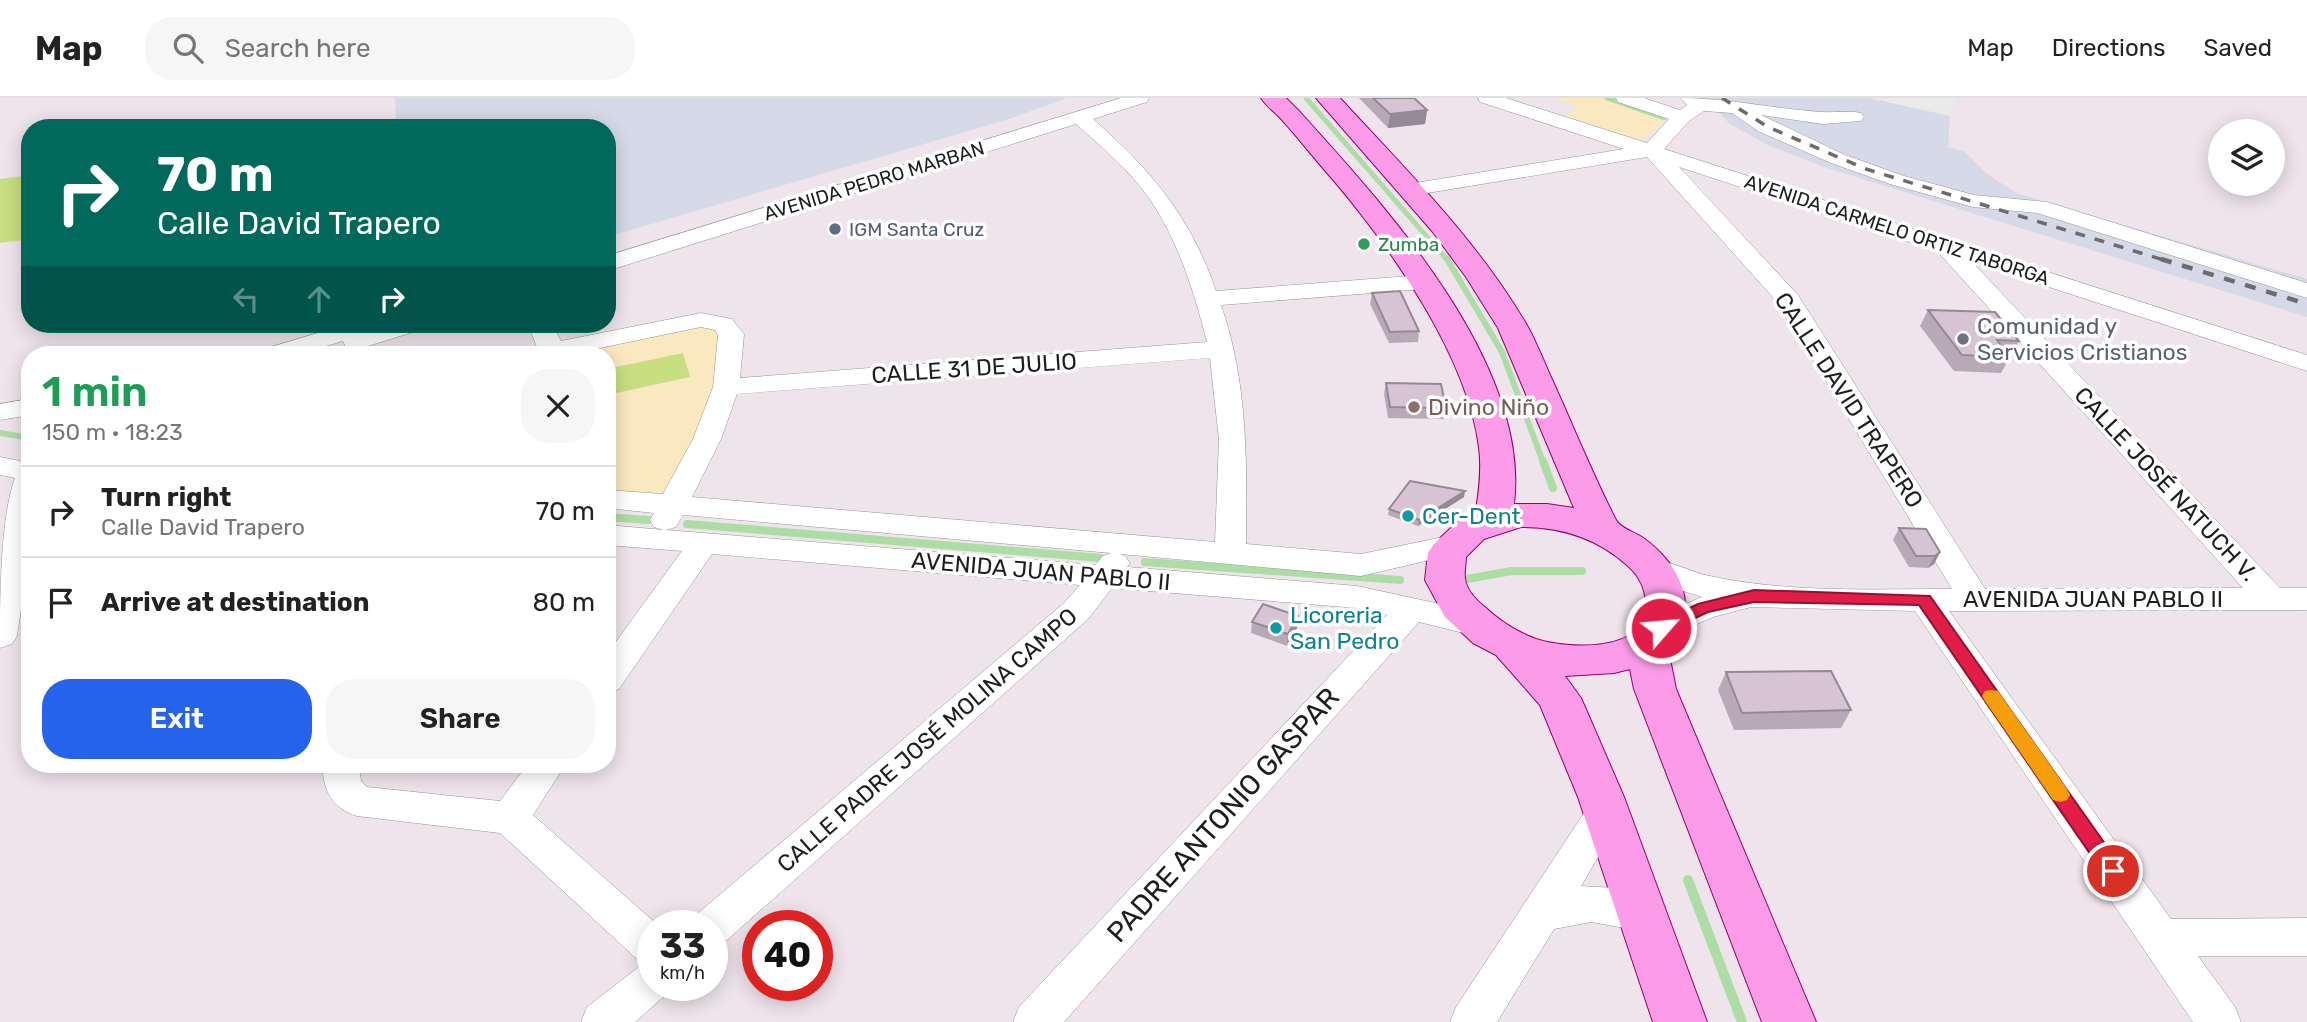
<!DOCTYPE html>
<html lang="en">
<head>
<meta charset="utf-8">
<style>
  :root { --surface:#fff; --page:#f6f6f6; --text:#222; --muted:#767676; --line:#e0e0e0; --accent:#2563eb }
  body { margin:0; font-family:Rubik,sans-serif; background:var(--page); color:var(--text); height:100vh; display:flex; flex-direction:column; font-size:26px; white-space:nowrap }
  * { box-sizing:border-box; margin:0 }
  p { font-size:23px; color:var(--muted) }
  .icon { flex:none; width:38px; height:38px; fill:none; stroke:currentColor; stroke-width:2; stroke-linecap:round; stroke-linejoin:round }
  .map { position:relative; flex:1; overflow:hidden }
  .panel { position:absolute; left:21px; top:248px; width:595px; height:427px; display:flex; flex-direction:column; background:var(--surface); border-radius:28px; box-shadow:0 4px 18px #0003 }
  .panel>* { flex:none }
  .guide { position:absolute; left:21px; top:21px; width:595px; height:214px; border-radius:28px; box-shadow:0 4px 18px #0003; background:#00695c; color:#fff; overflow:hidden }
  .buttons { position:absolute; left:2208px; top:21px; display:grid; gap:14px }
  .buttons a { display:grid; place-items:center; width:77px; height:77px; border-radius:50%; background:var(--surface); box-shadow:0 4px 18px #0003; font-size:35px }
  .speed { position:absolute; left:637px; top:812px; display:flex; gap:14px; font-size:35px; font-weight:700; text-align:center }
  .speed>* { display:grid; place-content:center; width:91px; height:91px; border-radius:50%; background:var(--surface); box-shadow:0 4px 18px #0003; line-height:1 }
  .speed small { font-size:18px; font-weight:400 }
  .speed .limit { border:10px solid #d22; background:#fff; color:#111 }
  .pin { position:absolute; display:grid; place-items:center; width:60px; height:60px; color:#fff; margin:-30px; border:4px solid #fff; border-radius:50%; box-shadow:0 2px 7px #0007 }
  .me { position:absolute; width:77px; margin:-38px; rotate:63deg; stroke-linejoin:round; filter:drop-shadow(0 0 5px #0008) }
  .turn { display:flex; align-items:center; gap:24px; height:147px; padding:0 21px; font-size:32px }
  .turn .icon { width:91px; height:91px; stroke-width:2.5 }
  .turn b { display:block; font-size:49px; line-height:60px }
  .lanes { display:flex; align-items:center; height:66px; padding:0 21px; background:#0003; justify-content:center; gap:35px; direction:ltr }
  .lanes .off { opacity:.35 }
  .round { display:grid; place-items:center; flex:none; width:74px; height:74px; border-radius:28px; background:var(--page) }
  .summary { display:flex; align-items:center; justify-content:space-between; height:119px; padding:0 21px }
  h1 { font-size:42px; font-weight:600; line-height:52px; color:#1e9e55 }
  .button { display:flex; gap:14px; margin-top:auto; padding:14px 21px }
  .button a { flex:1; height:80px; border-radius:28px; background:var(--accent); color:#fff; font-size:28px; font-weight:600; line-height:80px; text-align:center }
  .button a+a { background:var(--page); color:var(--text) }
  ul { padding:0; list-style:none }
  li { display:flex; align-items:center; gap:21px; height:91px; padding:0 21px; border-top:2px solid var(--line) }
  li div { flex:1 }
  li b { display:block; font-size:26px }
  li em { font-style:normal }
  header { display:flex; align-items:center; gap:42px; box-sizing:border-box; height:98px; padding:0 35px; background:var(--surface); border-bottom:2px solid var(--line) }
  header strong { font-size:33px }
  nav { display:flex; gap:38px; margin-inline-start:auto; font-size:24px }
  .search { width:490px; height:63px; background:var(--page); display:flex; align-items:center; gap:18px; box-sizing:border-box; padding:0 24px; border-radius:28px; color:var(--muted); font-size:26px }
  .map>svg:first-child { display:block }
  .industrial { fill:#d6d9e8 }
  .park { fill:#fae9c0 }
  .pitch { fill:#c7df81 }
  .parking { fill:#eaeaea }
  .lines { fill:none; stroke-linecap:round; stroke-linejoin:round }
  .stream-far3 { stroke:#abdda4; stroke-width:5 }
  .stream-far2 { stroke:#abdda4; stroke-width:6 }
  .stream-far1 { stroke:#abdda4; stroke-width:8 }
  .stream { stroke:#abdda4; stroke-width:10 }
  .minor-casing { stroke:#959595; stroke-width:1 }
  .major-casing { stroke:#980069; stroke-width:2 }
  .minor { fill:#fff; fill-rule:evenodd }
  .major { fill:#fc9be8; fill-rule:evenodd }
  .rail-far1 { stroke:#6c6c6c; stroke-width:3.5; stroke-dasharray:10 10; stroke-linecap:butt }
  .rail { stroke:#6c6c6c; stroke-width:4.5; stroke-dasharray:11 11; stroke-linecap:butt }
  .wall { fill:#b8a9b6 }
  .shaded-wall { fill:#968994 }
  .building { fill:#d6c4d4; stroke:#968994; stroke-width:2 }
  .route { fill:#e11d48; stroke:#92132f; stroke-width:2 }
  .slow { fill:#f59e0b }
  .service-dot { fill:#5c6f8a; stroke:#fff; stroke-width:2.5 }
  .leisure-dot { fill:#2e9e5b; stroke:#fff; stroke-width:2.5 }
  .worship-dot { fill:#6b7280; stroke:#fff; stroke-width:2.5 }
  .education-dot { fill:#8d6e63; stroke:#fff; stroke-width:2.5 }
  .culture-dot { fill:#0f9aa8; stroke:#fff; stroke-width:2.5 }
  .labels { text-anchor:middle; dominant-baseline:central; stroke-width:7; stroke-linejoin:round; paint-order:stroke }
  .far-street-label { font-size:19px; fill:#1e1e1e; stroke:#fff }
  .far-service-label { font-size:19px; fill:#4e5e75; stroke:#fff; text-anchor:start }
  .far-leisure-label { font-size:19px; fill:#27864d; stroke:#fff; text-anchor:start }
  .worship-label { font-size:23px; fill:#5b616d; stroke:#fff; text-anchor:start }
  .street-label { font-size:23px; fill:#1e1e1e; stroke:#fff }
  .education-label { font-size:23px; fill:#785e54; stroke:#fff; text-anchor:start }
  .culture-label { font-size:23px; fill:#0d838f; stroke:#fff; text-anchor:start }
  .near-street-label { font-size:28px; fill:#1e1e1e; stroke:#fff }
</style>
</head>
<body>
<header>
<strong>Map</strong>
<div class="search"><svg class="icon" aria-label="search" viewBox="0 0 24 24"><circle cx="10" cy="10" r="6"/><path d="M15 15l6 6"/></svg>Search here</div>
<nav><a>Map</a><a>Directions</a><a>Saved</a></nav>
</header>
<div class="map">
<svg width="2307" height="924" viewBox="0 0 2307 924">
  <rect width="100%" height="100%" fill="#efe4eb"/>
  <path class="industrial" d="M 395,0 L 1067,0 L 1006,22 L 607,139 L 607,30 L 396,30 Z
    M 1704,0 L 1959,0 L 1950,18 L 1948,49 L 1965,54 L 1986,75 L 2016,95 L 2307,181 L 2307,219 L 1824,69 L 1768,47 L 1730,26 Z"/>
  <path class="park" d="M 1561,0 L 1600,0 L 1666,23 L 1640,43 L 1564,19 L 1577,8 L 1558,2 Z
    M 700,228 L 714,230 L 718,234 C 723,292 692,347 670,399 L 607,393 L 607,257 L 568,257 Z"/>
  <path class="pitch" d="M 30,77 L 30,141 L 0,145 L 0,81 Z
    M 683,255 L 690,279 L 607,297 L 607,271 Z"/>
  <path class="parking" d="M 1869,0 L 1959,0 L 1950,18 Z"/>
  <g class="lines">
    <path class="stream-far3" d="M 1306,0 L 1448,163
      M 1607,0 L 1664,20"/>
    <path class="stream-far2" d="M 1447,161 L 1502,254 L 1543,364
      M 0,335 L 30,340"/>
    <path class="stream-far1" d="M 1543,363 L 1553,390
      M 607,419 L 648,422
      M 687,426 L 1100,460
      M 1145,464 L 1400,482
      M 1467,481 L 1512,473 L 1582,473"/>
    <path class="stream" d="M 1688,782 L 1742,924"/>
    <defs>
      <path id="minor" d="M 1121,0 L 1149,0 L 1147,4 L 1093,21 C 1151,72 1191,119 1216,193 L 1423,177 L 1431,179 L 1435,184 L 1431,189 L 1423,191 L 1221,207 C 1248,285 1247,364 1246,446 L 1361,456 L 1453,437 L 1464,440 L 1469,447 L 1464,454 L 1361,478 L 1120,456 L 1125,458 L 1130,465 L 1127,469 L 1357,488 L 1472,513 L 1484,517 L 1489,525 L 1484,533 L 1472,537 L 1419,524 L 1064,924 L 1013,924 L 1019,909 L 1387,517 L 1357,510 L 1112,490 L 1088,521 L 727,842 L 712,847 L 712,828 L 692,828 L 697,816 L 1064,505 L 1080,487 L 712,456 L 619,591 L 607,595 L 607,556 L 682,453 L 607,447 L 607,427 L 664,432 L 654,429 L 650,422 L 654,415 L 607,410 L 607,392 L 663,396 L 693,341 L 713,289 L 718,237 L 715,232 L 701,229 L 566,257 L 540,257 L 528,226 L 552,226 L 561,243 L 701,215 L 732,221 L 744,236 L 740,280 L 1207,244 C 1194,194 1179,144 1149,100 C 1129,72 1102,49 1076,26 L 607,173 L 607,158 ZM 1210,260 L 1219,342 L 1215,444 L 692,399 L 721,341 L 737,296 ZM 683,417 L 1111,455 L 1103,458 L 1095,467 L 666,432 L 676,429 Z
        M 1478,0 L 1506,0 L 1647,45 L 1669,21 L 1618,4 L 1616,0 L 1644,0 L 1680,12 L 1687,7 L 1681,0 C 1728,0 1774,11 1822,14 C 1835,15 1848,12 1861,15 L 1864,19 L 1861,23 L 1823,26 L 1761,17 L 1845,57 L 1904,78 L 1974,97 L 2047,104 L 2307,185 L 2307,200 L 2037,115 L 1973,109 L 1890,86 L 1831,65 L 1758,33 L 1732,15 L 1704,13 L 1689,23 L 1664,51 L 2307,257 L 2307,273 L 1972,164 L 2280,490 L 2307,490 L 2307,512 L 1949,513 L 2171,821 L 2307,820 L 2307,858 L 2198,858 L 2235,909 L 2241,924 L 2193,924 L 1915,513 L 1751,509 L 1713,519 L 1661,542 L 1649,538 L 1644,530 L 1649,522 L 1702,499 L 1643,480 L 1638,472 L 1643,464 C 1665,458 1688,474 1710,478 C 1787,495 1874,491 1952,491 L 1779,206 L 1647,59 L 1409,98 L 1402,96 L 1398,92 L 1402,88 L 1409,86 L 1624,51 L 1480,4 ZM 1679,69 L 1937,153 L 2243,490 L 1985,491 L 1798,197 Z
        M 348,226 L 426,226 L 423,231 L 355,252 L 346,249 L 343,243 L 296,257 L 257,257 L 261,252 Z
        M 30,301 L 30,317 L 0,322 L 0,306 Z
        M 0,359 L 30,365 L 30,451 L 17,538 L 12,546 L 0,550 C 0,503 0,420 15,380 L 0,377 Z
        M 322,667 L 359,667 L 361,683 L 367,689 L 500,703 L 527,667 L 565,667 L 533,717 L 659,828 L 653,828 L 653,887 L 672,887 L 668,895 L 635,924 L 581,924 L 587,909 L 644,865 L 638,862 L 500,735 L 357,718 C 331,710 324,693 322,667 Z
        M 1606,698 L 1620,703 L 1625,714 L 1581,788 L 1615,790 L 1657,802 L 1663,815 L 1657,828 L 1642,833 L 1591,824 L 1554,831 L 1497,924 L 1450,924 L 1456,909 L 1592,703 Z"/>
      <path id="major" d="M 1261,0 L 1286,0 L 1299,13 C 1386,109 1531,267 1514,406 L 1547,406 L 1574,410 L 1498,230 L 1466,179 L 1432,133 L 1316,0 L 1340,0 C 1407,73 1478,143 1528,229 C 1536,244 1543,261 1550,277 C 1572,325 1592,375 1616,422 C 1620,430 1634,434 1642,439 C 1681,467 1702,510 1668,551 L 1676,591 L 1816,924 L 1762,924 L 1634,591 L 1630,571 L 1614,575 L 1565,578 L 1581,600 L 1624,699 L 1707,924 L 1653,924 L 1578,699 L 1540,607 L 1496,557 L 1473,545 L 1445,519 L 1425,482 L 1428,455 L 1434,446 L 1457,424 L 1475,418 C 1479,395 1482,372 1479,349 C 1467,258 1393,153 1335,84 C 1317,64 1301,43 1283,23 C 1276,15 1267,9 1261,0 ZM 1521,429 C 1562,429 1597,440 1628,468 C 1640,479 1645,490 1646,506 C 1648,556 1567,551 1536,541 C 1517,534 1500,523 1486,510 C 1477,503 1466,492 1465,480 C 1464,473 1466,465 1466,459 L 1484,441 Z"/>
    </defs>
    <use href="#minor" class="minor-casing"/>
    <use href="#major" class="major-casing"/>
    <use href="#minor" class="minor"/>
    <use href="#major" class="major"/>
    <path class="rail-far1" d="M 1722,0 L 1768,29 L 1866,71 L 2167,163"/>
    <path class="rail" d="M 2161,161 L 2307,206"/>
  </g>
  <path class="wall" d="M 1359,0 L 1414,0 L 1427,12 L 1425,26 L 1388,30 Z
    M 1372,195 L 1419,233 L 1418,244 L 1389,245 L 1370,206 Z
    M 1928,212 L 2019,243 L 2001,275 L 1954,273 L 1920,228 Z
    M 1386,285 L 1446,310 L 1444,321 L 1388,320 L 1384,296 Z
    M 1464,399 L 1418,428 L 1388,417 L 1389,411 Z
    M 1899,430 L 1940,454 L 1934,466 L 1928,470 L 1909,469 L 1893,442 Z
    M 1298,518 L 1297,530 L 1287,548 L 1251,535 L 1252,524 Z
    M 1726,574 L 1851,612 L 1841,630 L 1734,632 L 1718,592 Z"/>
  <path class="shaded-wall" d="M 1427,12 L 1425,26 L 1388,30 L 1390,16 Z
    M 1465,393 L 1464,399 L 1418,428 L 1419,422 Z
    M 1940,454 L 1934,466 L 1928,470 L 1935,458 Z
    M 1298,518 L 1297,530 L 1287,548 L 1288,536 Z"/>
  <path class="building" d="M 1373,0 L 1414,0 L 1427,12 L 1390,16 Z
    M 1400,193 L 1419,233 L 1390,234 L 1372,195 Z
    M 1928,212 L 1995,214 L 2019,243 L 1997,242 L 2010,259 L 1962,257 Z
    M 1386,285 L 1441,286 L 1446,310 L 1390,309 Z
    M 1410,383 L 1465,393 L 1419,422 L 1389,411 Z
    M 1899,430 L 1926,431 L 1940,454 L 1935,458 L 1916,458 Z
    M 1263,506 L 1298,518 L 1288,536 L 1252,524 Z
    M 1831,573 L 1851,612 L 1742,615 L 1726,574 Z"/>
  <path class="route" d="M 1754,492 L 1930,498 L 2120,767 L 2123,773 L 2120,779 L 2113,781 L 2106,779 L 1919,507 L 1754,504 L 1708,514 L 1661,536 L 1653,530 L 1655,526 L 1698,506 Z"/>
  <path class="slow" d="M 1991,592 L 1998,593 L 2067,691 L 2070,697 L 2067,702 L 2060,704 L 2053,702 L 1985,603 L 1982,598 L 1985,593 Z"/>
  <circle class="service-dot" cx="835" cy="131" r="7"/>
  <circle class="leisure-dot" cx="1364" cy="146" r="7"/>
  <circle class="worship-dot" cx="1963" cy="241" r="7"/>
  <circle class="education-dot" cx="1414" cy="309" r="7"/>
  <g class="culture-dot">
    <circle cx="1408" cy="418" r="7"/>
    <circle cx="1276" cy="530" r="7"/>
  </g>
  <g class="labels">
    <g class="far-street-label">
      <text transform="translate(874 83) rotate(-17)">AVENIDA PEDRO MARBAN</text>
      <text transform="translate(1897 132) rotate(18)">AVENIDA CARMELO ORTIZ TABORGA</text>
    </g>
    <g class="far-service-label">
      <text x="849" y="131">IGM Santa Cruz</text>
    </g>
    <g class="far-leisure-label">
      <text x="1378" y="146">Zumba</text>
    </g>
    <g class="worship-label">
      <text x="1977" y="228">Comunidad y<tspan x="1977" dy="26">Servicios Cristianos</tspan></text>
    </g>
    <g class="street-label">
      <text transform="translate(974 270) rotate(-4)">CALLE 31 DE JULIO</text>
      <text transform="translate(1849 302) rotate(57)">CALLE DAVID TRAPERO</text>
      <text transform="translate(2166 386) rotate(47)">CALLE JOSÉ NATUCH V.</text>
      <text transform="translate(1041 473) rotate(5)">AVENIDA JUAN PABLO II</text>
      <text x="2093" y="501">AVENIDA JUAN PABLO II</text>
      <text transform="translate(927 642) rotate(-41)">CALLE PADRE JOSÉ MOLINA CAMPO</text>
    </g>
    <g class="education-label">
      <text x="1428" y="309">Divino Niño</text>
    </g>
    <g class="culture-label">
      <text x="1422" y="418">Cer-Dent</text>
      <text x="1290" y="517">Licoreria<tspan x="1290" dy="26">San Pedro</tspan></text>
    </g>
    <g class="near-street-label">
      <text transform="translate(1223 717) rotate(-48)">PADRE ANTONIO GASPAR</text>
    </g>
  </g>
</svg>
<div class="buttons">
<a><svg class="icon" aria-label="layers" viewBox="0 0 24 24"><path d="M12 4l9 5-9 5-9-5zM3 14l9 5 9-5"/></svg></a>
</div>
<div class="speed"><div>33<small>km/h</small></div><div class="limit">40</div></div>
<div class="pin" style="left:2113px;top:773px;background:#d93025"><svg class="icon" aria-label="arrive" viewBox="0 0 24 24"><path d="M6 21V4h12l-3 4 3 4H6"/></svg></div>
<svg class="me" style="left:1661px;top:530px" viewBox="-20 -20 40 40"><circle r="17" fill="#e11d48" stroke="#fff" stroke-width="3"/><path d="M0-11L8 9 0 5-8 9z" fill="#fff"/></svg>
<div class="guide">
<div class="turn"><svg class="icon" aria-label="right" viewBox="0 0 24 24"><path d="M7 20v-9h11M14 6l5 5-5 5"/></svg><div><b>70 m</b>Calle David Trapero</div></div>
<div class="lanes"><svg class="icon off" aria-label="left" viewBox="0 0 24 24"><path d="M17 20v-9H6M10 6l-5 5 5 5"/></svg><svg class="icon off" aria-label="ahead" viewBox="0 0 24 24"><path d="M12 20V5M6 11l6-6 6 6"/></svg><svg class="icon" aria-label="right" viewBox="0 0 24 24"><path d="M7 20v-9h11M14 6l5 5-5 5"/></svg></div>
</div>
<section class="panel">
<div class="summary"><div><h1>1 min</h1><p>150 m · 18:23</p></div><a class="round"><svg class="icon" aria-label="close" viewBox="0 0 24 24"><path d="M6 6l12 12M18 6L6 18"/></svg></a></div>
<ul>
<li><svg class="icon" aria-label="right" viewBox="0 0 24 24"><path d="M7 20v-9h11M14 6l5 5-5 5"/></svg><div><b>Turn right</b><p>Calle David Trapero</p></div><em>70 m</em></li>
<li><svg class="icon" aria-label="arrive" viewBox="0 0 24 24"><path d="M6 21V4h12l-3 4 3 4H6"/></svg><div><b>Arrive at destination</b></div><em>80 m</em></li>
</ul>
<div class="button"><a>Exit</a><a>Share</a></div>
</section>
</div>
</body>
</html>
